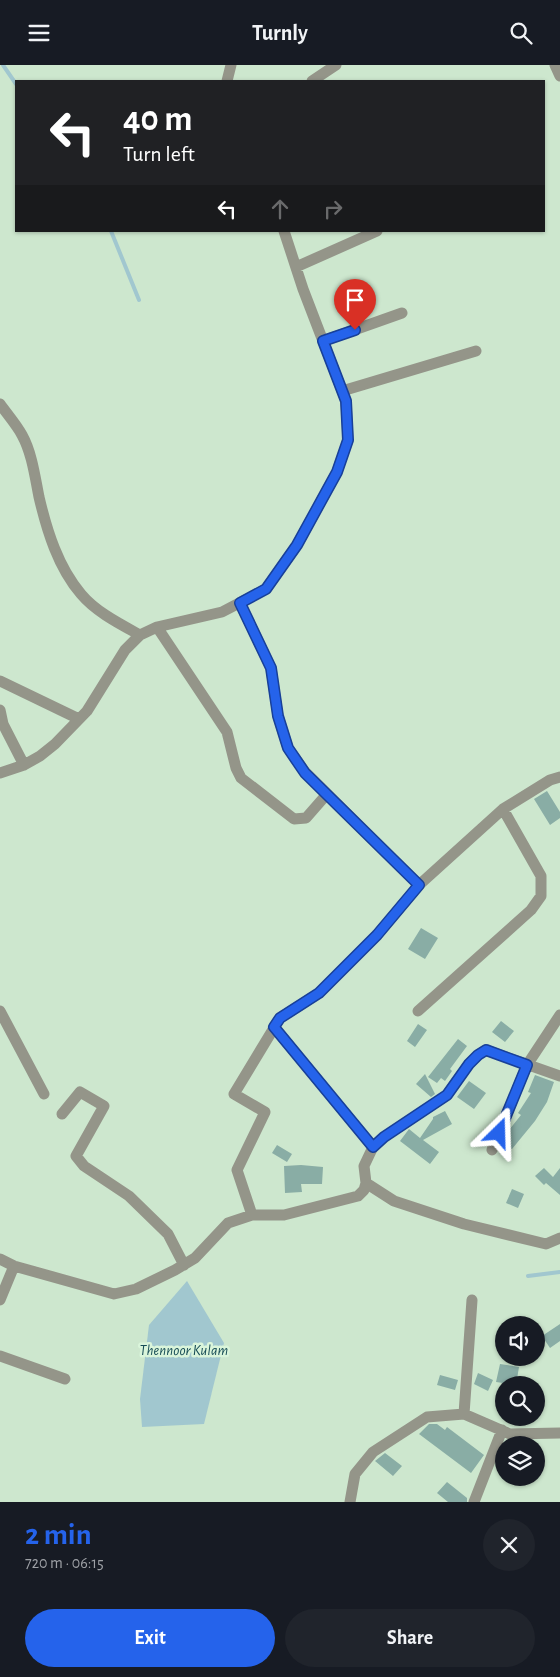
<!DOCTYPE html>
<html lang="en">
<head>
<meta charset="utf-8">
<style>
  :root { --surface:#171b24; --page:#20242c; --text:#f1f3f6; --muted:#9ea1a6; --accent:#2563eb }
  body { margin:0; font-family:"Alegreya Sans",sans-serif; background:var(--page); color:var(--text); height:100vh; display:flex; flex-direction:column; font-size:19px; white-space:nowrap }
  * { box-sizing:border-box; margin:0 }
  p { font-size:16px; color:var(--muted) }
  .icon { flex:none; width:28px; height:28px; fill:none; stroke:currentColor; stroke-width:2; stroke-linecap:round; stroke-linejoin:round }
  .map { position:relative; height:1437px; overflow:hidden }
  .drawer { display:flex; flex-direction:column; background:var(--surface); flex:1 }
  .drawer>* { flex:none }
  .guide { position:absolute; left:15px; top:15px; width:530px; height:152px; border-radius:0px; box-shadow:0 1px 4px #0004; background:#202124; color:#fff; overflow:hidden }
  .tools { position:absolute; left:495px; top:1251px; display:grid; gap:10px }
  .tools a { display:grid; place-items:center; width:50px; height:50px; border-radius:50%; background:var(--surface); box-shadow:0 1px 4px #0004; font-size:25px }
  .pin { position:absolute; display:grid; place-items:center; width:42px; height:42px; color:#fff; margin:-51px -21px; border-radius:50% 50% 50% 0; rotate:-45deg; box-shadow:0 0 5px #0007 }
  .pin .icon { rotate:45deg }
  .me { position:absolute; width:55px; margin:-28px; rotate:22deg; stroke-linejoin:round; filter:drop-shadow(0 0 4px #0008) }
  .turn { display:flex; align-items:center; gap:18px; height:105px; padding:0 25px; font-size:22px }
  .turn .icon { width:65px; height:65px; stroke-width:2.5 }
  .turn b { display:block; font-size:35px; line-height:42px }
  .lanes { display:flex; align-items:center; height:48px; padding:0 25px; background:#0003; justify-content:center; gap:25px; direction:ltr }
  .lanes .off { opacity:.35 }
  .round { display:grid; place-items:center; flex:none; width:52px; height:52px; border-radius:26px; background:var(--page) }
  .summary { display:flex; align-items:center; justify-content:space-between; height:85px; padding:0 25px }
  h1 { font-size:30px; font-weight:700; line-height:38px; color:var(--accent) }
  .button { display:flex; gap:10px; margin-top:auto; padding:10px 25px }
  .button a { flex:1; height:58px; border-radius:30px; background:var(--accent); color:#fff; font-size:20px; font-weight:700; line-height:58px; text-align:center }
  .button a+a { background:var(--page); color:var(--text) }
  header { display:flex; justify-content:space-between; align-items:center; height:65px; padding:0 25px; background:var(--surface); font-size:22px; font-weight:700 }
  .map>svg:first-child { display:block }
  .water { fill:#a1c7cf }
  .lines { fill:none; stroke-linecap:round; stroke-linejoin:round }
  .stream { stroke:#a1c7cf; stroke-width:4 }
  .building { fill:#89ada5 }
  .minor { stroke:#949589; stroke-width:11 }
  .route-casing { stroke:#184099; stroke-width:12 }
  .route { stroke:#2563eb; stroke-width:9 }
  .labels { text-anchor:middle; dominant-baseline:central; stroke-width:5; stroke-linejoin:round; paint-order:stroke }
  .water-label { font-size:15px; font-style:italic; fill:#174c56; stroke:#daf5db }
</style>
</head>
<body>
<header><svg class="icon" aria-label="menu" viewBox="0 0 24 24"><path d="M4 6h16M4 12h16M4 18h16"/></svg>Turnly<svg class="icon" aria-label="search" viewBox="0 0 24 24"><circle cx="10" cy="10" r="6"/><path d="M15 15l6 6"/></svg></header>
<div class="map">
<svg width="560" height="1437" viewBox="0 0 560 1437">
  <rect width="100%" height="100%" fill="#cde7ce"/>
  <path class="water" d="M 187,1216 L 224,1278 L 204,1359 L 142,1362 L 140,1334 L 149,1260 Z"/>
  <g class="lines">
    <path class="stream" d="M 3,0 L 16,19
      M 111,166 L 139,235
      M 528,1211 L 560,1207"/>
  </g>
  <path class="building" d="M 547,726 L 560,747 L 560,753 L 550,760 L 534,734 Z
    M 421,863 L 438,873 L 425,894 L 408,884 Z
    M 501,956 L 514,966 L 505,977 L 492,967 Z
    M 418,959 L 427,965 L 415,982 L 407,976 Z
    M 458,974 L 467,981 L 450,1004 L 452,1006 L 445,1016 L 441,1013 L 437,1018 L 428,1012 Z
    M 425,1009 L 435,1029 L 431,1032 L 416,1019 Z
    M 535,1010 L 554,1017 L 547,1037 L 535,1056 L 512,1084 L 504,1076 L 509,1065 L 521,1050 L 518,1048 L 531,1028 L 528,1027 Z
    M 469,1016 L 486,1028 L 474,1044 L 457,1032 Z
    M 445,1046 L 452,1059 L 423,1075 L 439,1087 L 430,1099 L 400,1076 L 409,1064 L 420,1073 L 433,1054 L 433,1052 Z
    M 277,1080 L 292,1089 L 287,1097 L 272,1088 Z
    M 301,1100 L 323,1102 L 322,1119 L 301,1119 L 302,1127 L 285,1128 L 284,1101 Z
    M 544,1103 L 553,1112 L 560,1103 L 560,1130 L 546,1118 L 544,1120 L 535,1111 Z
    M 512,1124 L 524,1129 L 518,1143 L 506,1138 Z
    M 560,1259 L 560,1276 L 550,1283 L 542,1271 Z
    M 500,1299 L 519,1302 L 516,1320 L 496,1317 Z
    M 478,1308 L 493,1315 L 488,1326 L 474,1319 Z
    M 440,1310 L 458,1315 L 455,1325 L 437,1320 Z
    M 429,1359 L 437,1359 L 445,1365 L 447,1362 L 484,1390 L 471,1408 L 419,1369 Z
    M 385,1388 L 402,1401 L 393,1411 L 375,1396 Z
    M 447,1417 L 467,1433 L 467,1437 L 448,1437 L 437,1428 Z"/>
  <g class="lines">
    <path class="minor" d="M 555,0 L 560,11
      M 227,16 L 231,0
      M 312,16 L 336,0
      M 296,202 L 377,166
      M 323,276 L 402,248
      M 342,326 L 476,286
      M 0,339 C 7,349 16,359 22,370 C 32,388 35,412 39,432 C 47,466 58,502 81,529 C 96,547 120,559 140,570
      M 240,538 L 271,603 L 278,651 L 288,683 L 305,707 L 419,820
      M 157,562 L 227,667 L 236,703 L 241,713 L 294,754 L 306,753 L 327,729
      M 0,616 L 79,654
      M 0,645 L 3,659 L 24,700
      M 0,708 L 24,700 L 40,691 L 55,679 L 87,646 L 125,585 L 140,570 L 157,562 L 222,547 L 266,524 L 297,480 L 337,407 L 348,375 L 346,336 L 303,224 L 284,166
      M 0,946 L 44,1029
      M 418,946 L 531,845 L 541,831 L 541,811 L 503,744
      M 274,962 L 373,1082
      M 62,1049 L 80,1027 L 104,1041 L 76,1091 L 84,1101 L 129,1131 L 168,1169 L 184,1200
      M 492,1085 L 527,1000 L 560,950
      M 366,1118 L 394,1136 L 464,1159 L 546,1179 L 560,1173
      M 252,1150 L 237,1105 L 265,1047 L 234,1029 L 280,953 L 319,928 L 377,870 L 419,820 L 503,744 L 550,715 L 560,712
      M 0,1194 L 14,1201 L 114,1229 L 136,1224 L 175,1205 L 195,1193 L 228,1158 L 252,1150 L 284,1150 L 358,1131 L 364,1125 L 366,1118 L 364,1101 L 373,1082 L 384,1072 L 447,1030 L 469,999 L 478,990 L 486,985 L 560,1011
      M 0,1235 L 14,1201
      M 0,1291 L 65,1314
      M 464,1349 L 472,1235
      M 350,1437 L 355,1409 L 373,1387 L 427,1352 L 464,1349 L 510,1369 L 560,1368
      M 474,1437 L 502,1365"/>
  </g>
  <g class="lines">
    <defs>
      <path id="route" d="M 355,265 L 323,276 L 346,336 L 348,375 L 337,407 L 297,480 L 266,524 L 240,538 L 271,603 L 278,651 L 288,683 L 305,708 L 419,820 L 377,870 L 319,928 L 280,953 L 274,962 L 373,1082 L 384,1072 L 447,1030 L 469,999 L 478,990 L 486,985 L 527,1000 L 499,1068"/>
    </defs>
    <use href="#route" class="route-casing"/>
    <use href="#route" class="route"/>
  </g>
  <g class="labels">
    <g class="water-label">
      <text x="184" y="1285">Thennoor Kulam</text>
    </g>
  </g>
</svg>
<div class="tools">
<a><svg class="icon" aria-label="sound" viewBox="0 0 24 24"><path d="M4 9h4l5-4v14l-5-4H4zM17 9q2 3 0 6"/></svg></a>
<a><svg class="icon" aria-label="search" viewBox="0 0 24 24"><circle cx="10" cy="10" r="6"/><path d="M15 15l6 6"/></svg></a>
<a><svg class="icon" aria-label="layers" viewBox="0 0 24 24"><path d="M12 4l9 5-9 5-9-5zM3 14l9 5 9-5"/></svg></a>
</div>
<div class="pin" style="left:355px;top:265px;background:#d93025"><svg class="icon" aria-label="arrive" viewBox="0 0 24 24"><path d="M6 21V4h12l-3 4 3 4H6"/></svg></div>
<svg class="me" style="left:499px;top:1068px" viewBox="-20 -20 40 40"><path d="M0-17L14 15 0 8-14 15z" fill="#2563eb" stroke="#fff" stroke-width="4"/></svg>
<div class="guide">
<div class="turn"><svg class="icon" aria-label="left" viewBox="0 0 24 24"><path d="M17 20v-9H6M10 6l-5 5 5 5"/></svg><div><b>40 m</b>Turn left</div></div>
<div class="lanes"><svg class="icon" aria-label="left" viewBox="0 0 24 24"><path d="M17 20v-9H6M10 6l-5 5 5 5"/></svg><svg class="icon off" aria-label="ahead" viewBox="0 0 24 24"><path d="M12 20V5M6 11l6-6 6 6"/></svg><svg class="icon off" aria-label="right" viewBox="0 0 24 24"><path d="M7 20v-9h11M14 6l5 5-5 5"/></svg></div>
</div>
</div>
<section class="drawer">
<div class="summary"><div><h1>2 min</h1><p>720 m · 06:15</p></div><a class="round"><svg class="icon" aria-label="close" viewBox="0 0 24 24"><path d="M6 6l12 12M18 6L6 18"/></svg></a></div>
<div class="button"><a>Exit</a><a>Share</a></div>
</section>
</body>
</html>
